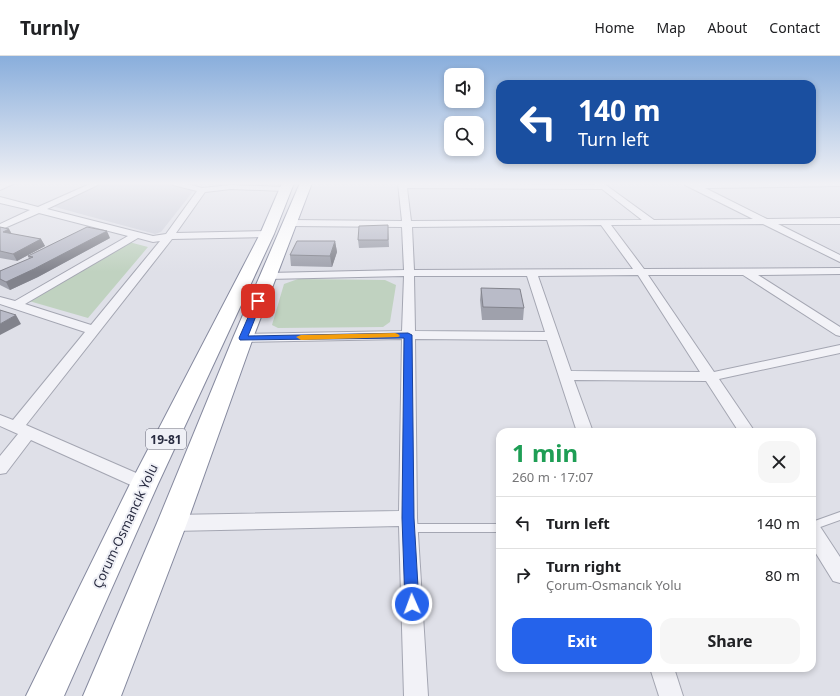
<!DOCTYPE html>
<html lang="en">
<head>
<meta charset="utf-8">
<style>
  :root { --surface:#fff; --page:#f6f6f6; --text:#202124; --muted:#757577; --line:#e0e0e0; --accent:#2563eb }
  body { margin:0; font-family:"Noto Sans",sans-serif; background:var(--page); color:var(--text); height:100vh; display:flex; flex-direction:column; font-size:15px; white-space:nowrap }
  * { box-sizing:border-box; margin:0 }
  p { font-size:13px; color:var(--muted) }
  .icon { flex:none; width:22px; height:22px; fill:none; stroke:currentColor; stroke-width:2; stroke-linecap:round; stroke-linejoin:round }
  .map { position:relative; flex:1; overflow:hidden }
  .details { position:absolute; left:496px; top:372px; width:320px; height:244px; display:flex; flex-direction:column; background:var(--surface); border-radius:12px; box-shadow:0 2px 6px #0003 }
  .details>* { flex:none }
  .hud { position:absolute; left:496px; top:24px; width:320px; height:84px; border-radius:12px; box-shadow:0 2px 6px #0003; background:#1a4fa0; color:#fff; overflow:hidden }
  .fabs { position:absolute; left:444px; top:12px; display:grid; gap:8px }
  .fabs a { display:grid; place-items:center; width:40px; height:40px; border-radius:8px; background:var(--surface); box-shadow:0 2px 6px #0003; font-size:20px }
  .pin { position:absolute; display:grid; place-items:center; width:34px; height:34px; color:#fff; margin:-17px; border-radius:8px; box-shadow:0 2px 6px #0006 }
  .me { position:absolute; width:44px; margin:-22px; rotate:358deg; stroke-linejoin:round; filter:drop-shadow(0 0 3px #0008) }
  .turn { display:flex; align-items:center; gap:14px; height:84px; padding:0 16px; font-size:18px }
  .turn .icon { width:52px; height:52px; stroke-width:2.5 }
  .turn b { display:block; font-size:28px; line-height:34px }
  .round { display:grid; place-items:center; flex:none; width:42px; height:42px; border-radius:12px; background:var(--page) }
  .headline { display:flex; align-items:center; justify-content:space-between; height:68px; padding:0 16px }
  h1 { font-size:24px; font-weight:700; line-height:30px; color:#1e9e55 }
  .cta { display:flex; gap:8px; margin-top:auto; padding:8px 16px }
  .cta a { flex:1; height:46px; border-radius:12px; background:var(--accent); color:#fff; font-size:16px; font-weight:700; line-height:46px; text-align:center }
  .cta a+a { background:var(--page); color:var(--text) }
  ul { padding:0; list-style:none }
  li { display:flex; align-items:center; gap:12px; height:52px; padding:0 16px; border-top:1px solid var(--line) }
  li div { flex:1 }
  li b { display:block; font-size:15px }
  li em { font-style:normal }
  header { display:flex; align-items:center; gap:24px; box-sizing:border-box; height:56px; padding:0 20px; background:var(--surface); border-bottom:1px solid var(--line) }
  header strong { font-size:19px }
  nav { display:flex; gap:22px; margin-inline-start:auto; font-size:14px }
  .map>svg:first-child { display:block }
  .built { fill:#cdcfda }
  .green { fill:#c0d2c0 }
  .lines { fill:none; stroke-linecap:round; stroke-linejoin:round }
  .lane-casing { stroke:#a4a6b2; stroke-width:2 }
  .street-casing { stroke:#a4a6b2; stroke-width:2 }
  .highway-casing { stroke:#868a9f; stroke-width:2 }
  .lane { fill:#f2f2f7; fill-rule:evenodd }
  .street { fill:#f2f2f7; fill-rule:evenodd }
  .highway { fill:#fff; fill-rule:evenodd }
  .wall { fill:#9fa1ac }
  .shaded-wall { fill:#82838c }
  .building { fill:#b9bbc8; stroke:#82838c }
  .route { fill:#2563eb; stroke:#184099 }
  .slow { fill:#f59e0b }
  .labels { text-anchor:middle; dominant-baseline:central; stroke-width:4; stroke-linejoin:round; paint-order:stroke }
  .shield { fill:#eff0f6; stroke:#646677; stroke-width:1 }
  .shield-label { font-size:12px; font-weight:bold; fill:#282b40 }
  .street-label { font-size:13px; fill:#282b40; stroke:#eff0f6 }
</style>
</head>
<body>
<header>
<strong>Turnly</strong>
<nav><a>Home</a><a>Map</a><a>About</a><a>Contact</a></nav>
</header>
<div class="map">
<svg width="840" height="640" viewBox="0 0 840 640">
  <rect width="100%" height="100%" fill="#dfe0e8"/>
  <path class="built" d="M 104,127 L 168,127 L 194,134 L 161,176 L 155,178 L 55,151 L 55,149 Z"/>
  <path class="green" d="M 493,127 L 589,127 L 592,129 L 494,130 Z
    M 129,186 L 148,191 L 88,262 L 29,245 Z
    M 298,223 L 385,224 L 396,229 L 390,266 L 383,271 L 278,272 L 272,269 L 284,228 Z"/>
  <g class="lines">
    <defs>
      <path id="lane" d="M 840,456 L 840,464 L 812,474 L 812,466 Z
        M 408,468 L 500,468 L 500,476 L 408,476 L 405,475 L 403,472 L 405,469 Z"/>
      <path id="street" d="M 5,127 L 15,127 L 0,134 L 0,129 Z
        M 92,127 L 102,127 L 47,153 L 153,180 L 166,178 L 197,135 L 173,129 L 172,127 L 184,127 L 202,132 L 231,129 L 285,131 L 289,133 L 285,135 L 231,133 L 205,136 L 176,177 L 267,175 L 272,178 L 267,181 L 172,183 L 26,369 L 150,423 L 153,428 L 150,433 L 144,435 L 31,384 L 6,417 L 0,418 L 0,400 L 18,378 L 0,370 L 0,359 L 13,364 L 85,276 L 0,248 L 0,241 L 15,245 L 128,180 L 39,157 L 0,174 L 0,168 L 30,154 L 0,147 L 0,141 L 38,151 ZM 138,182 L 153,186 L 160,185 L 91,269 L 25,248 Z
        M 398,127 L 595,129 L 594,127 L 603,127 L 654,164 L 753,163 L 685,129 L 684,127 L 840,127 L 840,130 L 705,132 L 767,163 L 840,162 L 840,168 L 778,168 L 840,199 L 840,206 L 763,168 L 611,169 L 644,213 L 840,212 L 840,218 L 758,219 L 840,271 L 840,280 L 836,279 L 743,219 L 648,219 L 714,316 L 840,289 L 840,297 L 719,323 L 755,376 L 739,376 L 706,325 L 574,324 L 593,376 L 577,376 L 547,284 L 415,283 L 417,462 L 428,640 L 404,640 L 399,470 L 172,475 L 165,473 L 163,467 L 165,461 L 172,459 L 399,455 L 402,283 L 243,286 L 238,285 L 237,282 L 238,279 L 243,278 L 402,275 L 404,220 L 268,223 L 263,220 L 268,217 L 404,214 L 402,171 L 291,170 L 286,167 L 291,164 L 402,165 ZM 407,132 L 602,133 L 642,164 L 411,165 ZM 601,169 L 633,213 L 414,214 L 412,171 ZM 638,219 L 700,316 L 571,315 L 538,220 ZM 414,220 L 527,220 L 545,276 L 415,275 Z
        M 812,467 L 819,469 L 840,501 L 840,527 L 833,525 L 812,491 Z
        M 650,612 L 674,612 L 683,640 L 659,640 Z"/>
      <path id="highway" d="M 282,127 L 294,127 L 274,178 L 158,428 L 64,640 L 26,640 L 130,428 L 260,178 Z
        M 300,127 L 312,127 L 253,282 L 187,467 L 121,640 L 83,640 L 157,467 L 233,282 Z"/>
    </defs>
    <use href="#lane" class="lane-casing"/>
    <use href="#street" class="street-casing"/>
    <use href="#highway" class="highway-casing"/>
    <use href="#lane" class="lane"/>
    <use href="#street" class="street"/>
    <use href="#highway" class="highway"/>
  </g>
  <path class="wall" d="M 388,169 L 389,191 L 359,192 L 358,184 Z
    M 0,171 L 9,173 L 12,178 L 41,183 L 45,190 L 17,205 L 0,202 Z
    M 110,182 L 38,221 L 10,234 L 0,229 L 0,215 L 29,203 L 28,200 Z
    M 335,185 L 337,196 L 332,211 L 291,210 L 290,199 Z
    M 481,232 L 524,252 L 523,264 L 482,264 L 480,244 Z"/>
  <path class="shaded-wall" d="M 9,173 L 13,181 L 3,176 Z
    M 107,175 L 110,182 L 38,221 L 10,234 L 6,226 Z
    M 41,183 L 45,190 L 17,205 L 13,198 Z
    M 335,185 L 337,196 L 332,211 L 330,200 Z
    M 16,259 L 21,268 L 0,279 L 0,268 Z"/>
  <path class="building" d="M 388,169 L 388,184 L 358,184 L 359,170 Z
    M 0,171 L 9,173 L 3,176 L 41,183 L 13,198 L 0,195 Z
    M 87,171 L 107,175 L 34,213 L 6,226 L 0,223 L 0,215 L 33,201 L 28,200 Z
    M 297,185 L 335,185 L 330,200 L 290,199 Z
    M 481,232 L 520,233 L 524,252 L 483,251 Z
    M 0,254 L 16,259 L 0,268 Z"/>
  <linearGradient id="sky" x2="0" y2="1"><stop stop-color="#89aedc"/><stop offset="0.59" stop-color="#f1f1f5"/><stop offset="1" stop-color="#f1f1f5" stop-opacity="0"/></linearGradient>
  <rect width="840" height="216" fill="url(#sky)"/>
  <path class="route" d="M 256,243 L 261,243 L 262,245 L 248,280 L 408,277 L 412,279 L 414,462 L 419,548 L 417,553 L 412,555 L 407,553 L 405,548 L 402,462 L 404,282 L 240,284 L 239,282 Z"/>
  <path class="slow" d="M 395,277 L 398,278 L 400,280 L 398,281 L 301,284 L 296,281 L 301,279 Z"/>
  <g class="labels">
    <rect class="shield" x="146" y="373" width="40" height="20" rx="3"/>
    <g class="shield-label">
      <text x="166" y="383">19-81</text>
    </g>
    <g class="street-label">
      <text transform="translate(125 470) rotate(-65)">Çorum-Osmancık Yolu</text>
    </g>
  </g>
</svg>
<div class="fabs">
<a><svg class="icon" aria-label="sound" viewBox="0 0 24 24"><path d="M4 9h4l5-4v14l-5-4H4zM17 9q2 3 0 6"/></svg></a>
<a><svg class="icon" aria-label="search" viewBox="0 0 24 24"><circle cx="10" cy="10" r="6"/><path d="M15 15l6 6"/></svg></a>
</div>
<div class="pin" style="left:258px;top:245px;background:#d93025"><svg class="icon" aria-label="arrive" viewBox="0 0 24 24"><path d="M6 21V4h12l-3 4 3 4H6"/></svg></div>
<svg class="me" style="left:412px;top:548px" viewBox="-20 -20 40 40"><circle r="17" fill="#2563eb" stroke="#fff" stroke-width="3"/><path d="M0-11L8 9 0 5-8 9z" fill="#fff"/></svg>
<div class="hud">
<div class="turn"><svg class="icon" aria-label="left" viewBox="0 0 24 24"><path d="M17 20v-9H6M10 6l-5 5 5 5"/></svg><div><b>140 m</b>Turn left</div></div>
</div>
<section class="details">
<div class="headline"><div><h1>1 min</h1><p>260 m · 17:07</p></div><a class="round"><svg class="icon" aria-label="close" viewBox="0 0 24 24"><path d="M6 6l12 12M18 6L6 18"/></svg></a></div>
<ul>
<li><svg class="icon" aria-label="left" viewBox="0 0 24 24"><path d="M17 20v-9H6M10 6l-5 5 5 5"/></svg><div><b>Turn left</b></div><em>140 m</em></li>
<li><svg class="icon" aria-label="right" viewBox="0 0 24 24"><path d="M7 20v-9h11M14 6l5 5-5 5"/></svg><div><b>Turn right</b><p>Çorum-Osmancık Yolu</p></div><em>80 m</em></li>
</ul>
<div class="cta"><a>Exit</a><a>Share</a></div>
</section>
</div>
</body>
</html>
